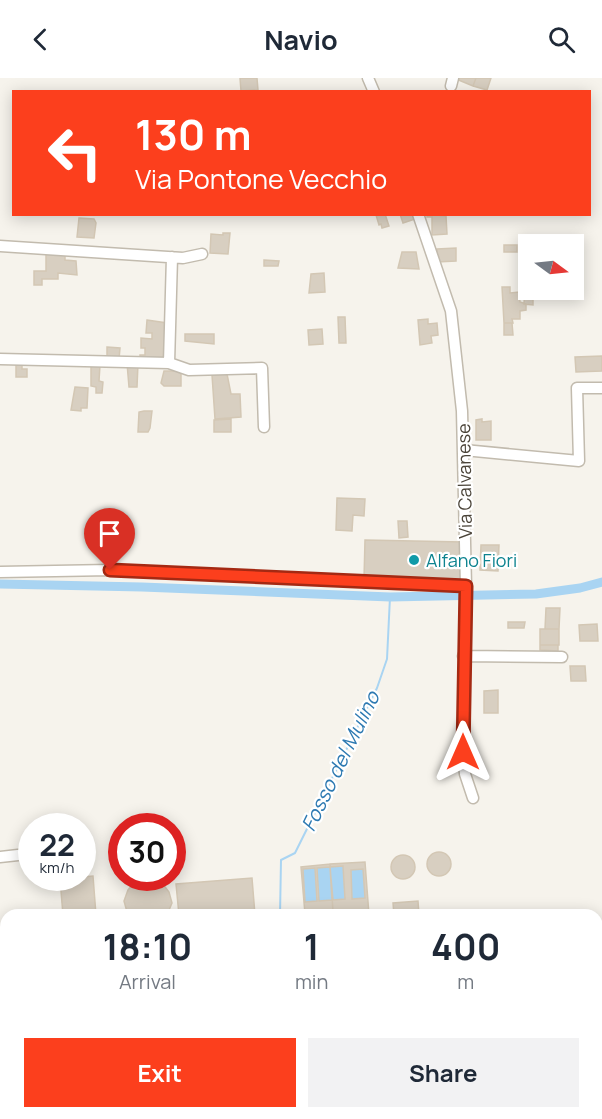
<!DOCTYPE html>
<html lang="en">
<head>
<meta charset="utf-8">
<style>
  :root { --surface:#fff; --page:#f2f2f3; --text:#1f2937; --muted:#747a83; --accent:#fc3f1d }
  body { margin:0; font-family:Manrope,sans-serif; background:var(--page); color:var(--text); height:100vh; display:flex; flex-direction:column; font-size:22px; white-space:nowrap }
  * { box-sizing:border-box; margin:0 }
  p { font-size:20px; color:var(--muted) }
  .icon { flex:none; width:33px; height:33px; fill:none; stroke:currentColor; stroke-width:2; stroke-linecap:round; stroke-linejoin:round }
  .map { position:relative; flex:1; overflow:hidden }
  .panel { position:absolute; left:0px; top:831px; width:603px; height:210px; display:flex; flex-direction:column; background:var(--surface); border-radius:18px 18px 0 0; box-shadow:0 3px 15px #0003 }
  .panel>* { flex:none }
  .banner { position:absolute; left:12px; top:12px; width:579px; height:126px; border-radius:0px; box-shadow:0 3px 15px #0003; background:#fc3f1d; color:#fff; overflow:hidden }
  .needle { width:39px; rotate:105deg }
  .fabs { position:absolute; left:518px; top:156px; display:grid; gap:12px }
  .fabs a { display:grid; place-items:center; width:66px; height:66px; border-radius:0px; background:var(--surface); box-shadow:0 3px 15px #0003; font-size:30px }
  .speed { position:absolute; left:18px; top:735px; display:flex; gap:12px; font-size:30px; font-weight:700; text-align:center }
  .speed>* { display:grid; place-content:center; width:78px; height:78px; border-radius:50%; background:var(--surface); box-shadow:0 3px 15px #0003; line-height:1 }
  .speed small { font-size:15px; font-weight:400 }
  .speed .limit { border:9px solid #d22; background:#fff; color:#111 }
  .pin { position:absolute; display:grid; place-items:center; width:51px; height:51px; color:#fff; margin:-62px -26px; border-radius:50% 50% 50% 0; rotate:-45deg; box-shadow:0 0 6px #0007 }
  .pin .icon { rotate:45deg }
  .me { position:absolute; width:66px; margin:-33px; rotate:0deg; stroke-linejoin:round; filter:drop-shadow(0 0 4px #0008) }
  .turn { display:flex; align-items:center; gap:21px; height:126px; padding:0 24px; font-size:27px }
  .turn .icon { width:78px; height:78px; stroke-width:2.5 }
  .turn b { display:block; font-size:42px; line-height:51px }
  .eta { display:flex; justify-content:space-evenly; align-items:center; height:102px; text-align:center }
  .eta b { font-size:36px; font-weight:700; line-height:42px }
  .primary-button { display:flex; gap:12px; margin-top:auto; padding:12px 24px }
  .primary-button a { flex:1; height:69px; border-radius:0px; background:var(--accent); color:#fff; font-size:24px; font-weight:700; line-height:69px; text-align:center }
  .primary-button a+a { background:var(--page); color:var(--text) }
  header { display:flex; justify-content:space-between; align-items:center; height:78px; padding:0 24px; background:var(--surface); font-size:27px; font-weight:700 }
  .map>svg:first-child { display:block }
  .water { fill:#a9d4f2 }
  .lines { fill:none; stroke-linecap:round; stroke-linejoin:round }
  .stream { stroke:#a9d4f2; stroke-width:2 }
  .canal { stroke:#a9d4f2; stroke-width:9 }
  .building { fill:#d8cfc1; stroke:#d3c7b4; stroke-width:1.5; fill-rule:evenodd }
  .minor-casing { stroke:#c2bbae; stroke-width:13 }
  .minor { stroke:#fff; stroke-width:10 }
  .route-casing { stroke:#a42913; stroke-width:15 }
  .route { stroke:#fc3f1d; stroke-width:10 }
  .culture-dot { fill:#0f9aa8; stroke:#fff; stroke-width:2 }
  .labels { text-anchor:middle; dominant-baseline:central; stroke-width:4.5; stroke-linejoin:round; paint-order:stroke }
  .street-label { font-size:18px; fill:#4b4439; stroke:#fff }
  .culture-label { font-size:18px; fill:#0d838f; stroke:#fff; text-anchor:start }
  .water-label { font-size:20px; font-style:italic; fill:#2e7ab2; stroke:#fff }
</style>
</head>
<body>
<header><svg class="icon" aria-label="back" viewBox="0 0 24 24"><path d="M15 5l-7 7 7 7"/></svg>Navio<svg class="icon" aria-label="search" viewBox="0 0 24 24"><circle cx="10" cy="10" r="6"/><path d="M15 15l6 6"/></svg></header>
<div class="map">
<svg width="602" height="1041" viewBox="0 0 602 1041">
  <rect width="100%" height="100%" fill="#f6f3ec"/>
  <path class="water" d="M 343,788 L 345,821 L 319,823 L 317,790 Z
    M 315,790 L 317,823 L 305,824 L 303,791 Z
    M 363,791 L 365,820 L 352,821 L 351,792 Z
    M 301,1035 L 355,1035 L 354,1041 L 302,1041 Z"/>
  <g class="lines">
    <path class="stream" d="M 280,837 L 281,782 L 295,775 L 377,610 L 387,581 L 390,519
      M 276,1041 L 276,1035"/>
    <path class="canal" d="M 0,506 L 142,509 L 390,519 L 536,516 L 580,510 L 602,504"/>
  </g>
  <path class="building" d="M 240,0 L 257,0 L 258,12 L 241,13 Z
    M 476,0 L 473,8 L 456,1 L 456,0 Z
    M 476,0 L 491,0 L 487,12 L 473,8 Z
    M 385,136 L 389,148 L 382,150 L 381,146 L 379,147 L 376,137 Z
    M 400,136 L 414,136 L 415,141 L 403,145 Z
    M 427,136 L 446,138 L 447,156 L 432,157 L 432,139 L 427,139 Z
    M 79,140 L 94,141 L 96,145 L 94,160 L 77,159 Z
    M 223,155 L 230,155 L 228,176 L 210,175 L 211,156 L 223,157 Z
    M 504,167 L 517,167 L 517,174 L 504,174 Z
    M 456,170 L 456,183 L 437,184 L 437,171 Z
    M 402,174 L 416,174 L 419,191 L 398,190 Z
    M 46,175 L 65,175 L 65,182 L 76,183 L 77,197 L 58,195 L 58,201 L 42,201 L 42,207 L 34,207 L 34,193 L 46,193 Z
    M 264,182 L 279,183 L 278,188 L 264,188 Z
    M 324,195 L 325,214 L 309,215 L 311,196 Z
    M 525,207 L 528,207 L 528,212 L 533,212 L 533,227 L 524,226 Z
    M 502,209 L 510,209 L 510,215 L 519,214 L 520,224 L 526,226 L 526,232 L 520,233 L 520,241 L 512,241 L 513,245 L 504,245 Z
    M 338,239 L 345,239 L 346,265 L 339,265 Z
    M 428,241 L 428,246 L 437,245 L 438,257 L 431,258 L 432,265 L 420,267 L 418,242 Z
    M 147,242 L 167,245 L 166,280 L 140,281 L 140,277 L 145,277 L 145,270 L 141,270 L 141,260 L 152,261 L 152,255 L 146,255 Z
    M 504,245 L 512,245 L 513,257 L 504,257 Z
    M 322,251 L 323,266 L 309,267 L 308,252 Z
    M 185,256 L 214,256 L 214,266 L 185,263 Z
    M 107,269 L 120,270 L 119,281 L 107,280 Z
    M 602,278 L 602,293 L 576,294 L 575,279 Z
    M 16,284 L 22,284 L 22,291 L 27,291 L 27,299 L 16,299 Z
    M 127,285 L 138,286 L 137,309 L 129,309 Z
    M 91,286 L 100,287 L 99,303 L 103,304 L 102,315 L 96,315 L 96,309 L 91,308 Z
    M 173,291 L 181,293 L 181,308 L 164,308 L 161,305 L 164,293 L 173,293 Z
    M 227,296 L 231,316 L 240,316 L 241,339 L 215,341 L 212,297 Z
    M 75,309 L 88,310 L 87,330 L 81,330 L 81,333 L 71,332 Z
    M 144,333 L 152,333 L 150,350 L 148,354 L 138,354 L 139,334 Z
    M 231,341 L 231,354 L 214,354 L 214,342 Z
    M 482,341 L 482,344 L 491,343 L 491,362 L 476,362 L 476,342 Z
    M 337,420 L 365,421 L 364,438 L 353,437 L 352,453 L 336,452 Z
    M 398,443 L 407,443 L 408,459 L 399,460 Z
    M 365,462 L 463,464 L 462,503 L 364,501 Z
    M 481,467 L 499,467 L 498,493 L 480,492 Z
    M 546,530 L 560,530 L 559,551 L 545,551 Z
    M 508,544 L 525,544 L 524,550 L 508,550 Z
    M 597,546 L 598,563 L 580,563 L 579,547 Z
    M 540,551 L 559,551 L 559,567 L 540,567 Z
    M 540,567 L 558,567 L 558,573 L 540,572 Z
    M 570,588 L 585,588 L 586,603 L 571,603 Z
    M 498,612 L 498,635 L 484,635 L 484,613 Z
    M427 786a12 12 0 1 1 24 0a12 12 0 1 1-24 0Z
    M391 789a12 12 0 1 1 24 0a12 12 0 1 1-24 0Z
    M 365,784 L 369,837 L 355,837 L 354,832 L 333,834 L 330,786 ZM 343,788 L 345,821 L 333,822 L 330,789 ZM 363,791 L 365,820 L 352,821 L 351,792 Z
    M 330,786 L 333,834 L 305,836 L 301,789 ZM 330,789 L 332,822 L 319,823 L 317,790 ZM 315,790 L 317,823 L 305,824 L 303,791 Z
    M 93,798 L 96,837 L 63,837 L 60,801 Z
    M 146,800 L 162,805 L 169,814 L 172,825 L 167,837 L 129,837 L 127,834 L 124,823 L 128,812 L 136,803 Z
    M 252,800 L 255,837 L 179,837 L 176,806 Z
    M 418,823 L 419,837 L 394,837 L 393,825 Z
    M 597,858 L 602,858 L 602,893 L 597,893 Z
    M 113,1035 L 117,1041 L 76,1041 L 81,1035 Z
    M 127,1035 L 177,1035 L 178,1041 L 127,1041 Z
    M 177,1035 L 209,1035 L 209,1041 L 178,1041 Z
    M 209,1035 L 259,1035 L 260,1041 L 209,1041 Z
    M 430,1035 L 459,1035 L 459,1041 L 430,1041 Z"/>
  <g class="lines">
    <defs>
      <path id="minor" d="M 368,0 L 374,14
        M 451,8 L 453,0
        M 418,136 L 451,233 L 462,333 L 466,508 L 463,674 L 465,696 L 473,720
        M 0,168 L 183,180 L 202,176
        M 172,179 L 169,285 L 189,292 L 262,290 L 264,349
        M 0,281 L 169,285
        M 464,372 L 579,383 L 577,310 L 602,310
        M 0,494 L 110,492 L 466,508
        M 463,578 L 562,579
        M 0,779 L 18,777
        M 0,939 L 6,938"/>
    </defs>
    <use href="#minor" class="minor-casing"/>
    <use href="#minor" class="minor"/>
  </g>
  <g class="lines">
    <defs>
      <path id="route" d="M 110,492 L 466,508 L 463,674"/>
    </defs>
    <use href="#route" class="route-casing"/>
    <use href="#route" class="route"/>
  </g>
  <circle class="culture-dot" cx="414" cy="482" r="6"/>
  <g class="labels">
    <g class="street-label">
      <text transform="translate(464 403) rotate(-91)">Via Calvanese</text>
    </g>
    <g class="culture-label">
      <text x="426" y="482">Alfano Fiori</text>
    </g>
    <g class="water-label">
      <text transform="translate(340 683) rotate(-64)">Fosso del Mulino</text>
    </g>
  </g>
</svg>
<div class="fabs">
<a><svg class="needle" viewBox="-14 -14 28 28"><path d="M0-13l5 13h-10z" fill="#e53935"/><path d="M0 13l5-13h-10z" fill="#747a83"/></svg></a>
</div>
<div class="speed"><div>22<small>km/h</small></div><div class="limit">30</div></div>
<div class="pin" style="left:110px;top:492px;background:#d93025"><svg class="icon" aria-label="arrive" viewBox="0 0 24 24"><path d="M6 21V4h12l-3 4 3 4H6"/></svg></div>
<svg class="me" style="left:463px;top:674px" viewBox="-20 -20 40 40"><path d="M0-17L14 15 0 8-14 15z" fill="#fc3f1d" stroke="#fff" stroke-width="4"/></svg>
<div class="banner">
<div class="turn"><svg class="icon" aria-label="left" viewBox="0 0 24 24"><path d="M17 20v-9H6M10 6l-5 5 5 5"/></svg><div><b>130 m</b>Via Pontone Vecchio</div></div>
</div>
<section class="panel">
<div class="eta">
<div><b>18:10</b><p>Arrival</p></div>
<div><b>1</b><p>min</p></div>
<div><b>400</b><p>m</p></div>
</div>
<div class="primary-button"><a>Exit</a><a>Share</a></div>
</section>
</div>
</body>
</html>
